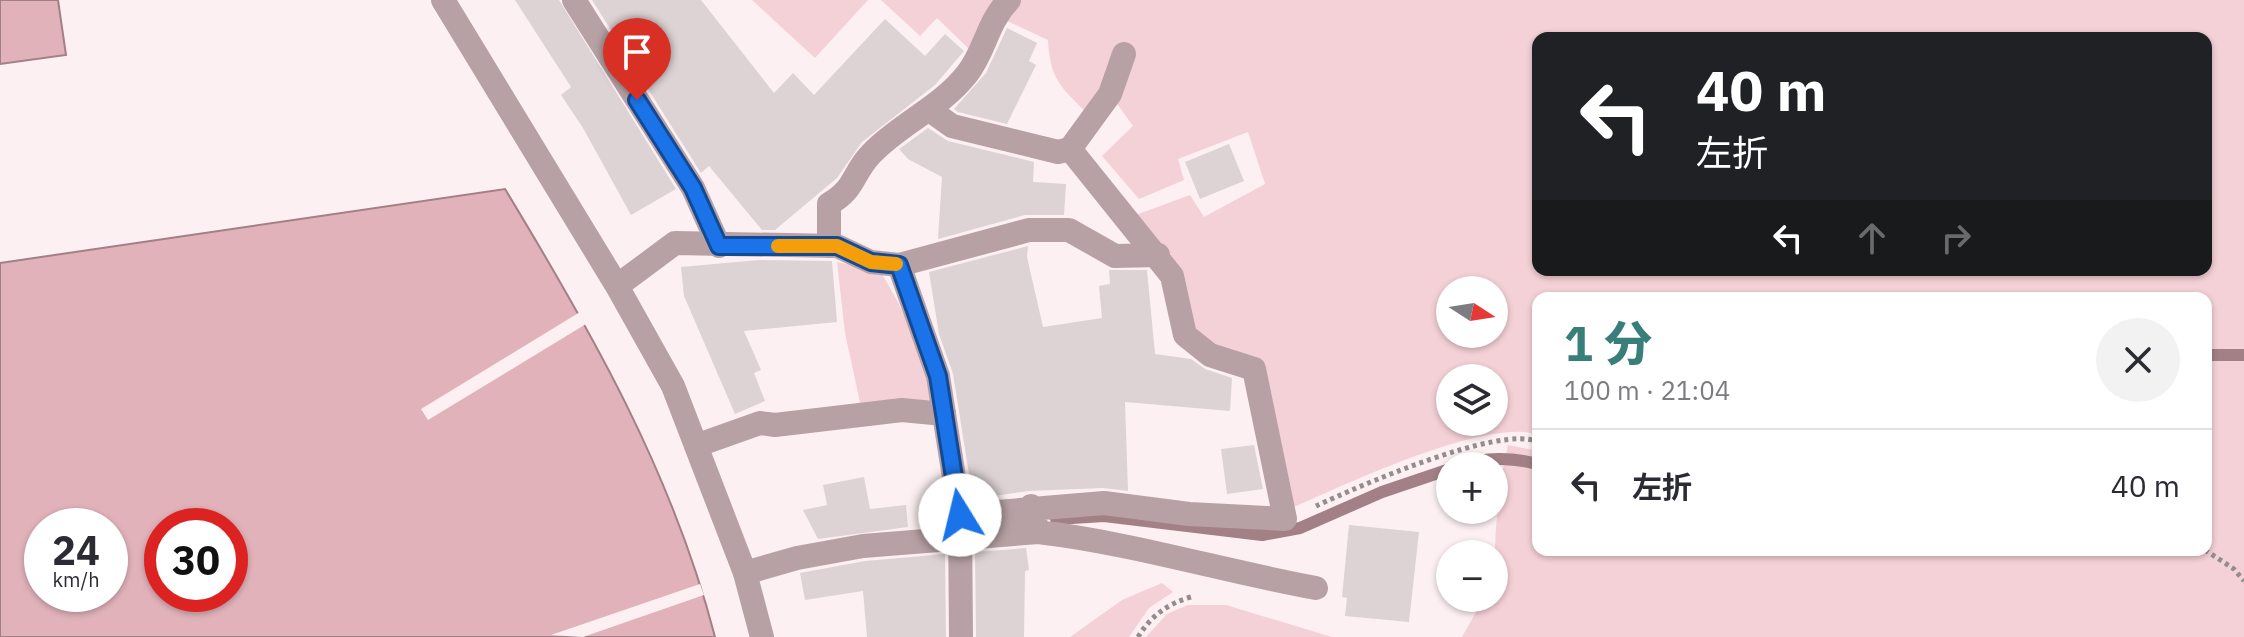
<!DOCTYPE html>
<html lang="ja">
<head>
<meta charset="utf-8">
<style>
  :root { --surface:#fff; --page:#f2f2f3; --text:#2b2b33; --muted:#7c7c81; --line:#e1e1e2; --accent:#387f79 }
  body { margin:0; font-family:"IBM Plex Sans","Noto Sans JP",sans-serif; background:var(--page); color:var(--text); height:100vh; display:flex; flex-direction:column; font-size:30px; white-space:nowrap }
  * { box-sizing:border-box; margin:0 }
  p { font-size:26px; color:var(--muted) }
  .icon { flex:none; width:44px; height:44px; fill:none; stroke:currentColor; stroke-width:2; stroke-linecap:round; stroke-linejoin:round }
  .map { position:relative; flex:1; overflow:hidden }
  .panel { position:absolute; left:1532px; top:292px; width:680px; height:264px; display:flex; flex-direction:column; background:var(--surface); border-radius:16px; box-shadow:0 2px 6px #0004 }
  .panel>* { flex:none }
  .hud { position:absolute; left:1532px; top:32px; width:680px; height:244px; border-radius:16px; box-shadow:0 2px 6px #0004; background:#202124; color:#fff; overflow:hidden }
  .needle { width:52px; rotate:102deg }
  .controls { position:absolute; left:1436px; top:276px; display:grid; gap:16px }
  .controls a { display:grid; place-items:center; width:72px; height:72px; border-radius:50%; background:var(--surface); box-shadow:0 2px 6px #0004; font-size:40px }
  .speed { position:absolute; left:24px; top:508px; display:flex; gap:16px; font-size:40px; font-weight:700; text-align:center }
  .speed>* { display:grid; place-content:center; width:104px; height:104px; border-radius:50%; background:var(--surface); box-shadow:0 2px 6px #0004; line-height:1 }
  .speed small { font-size:20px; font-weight:400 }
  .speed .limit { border:12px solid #d22; background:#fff; color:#111 }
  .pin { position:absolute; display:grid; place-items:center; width:68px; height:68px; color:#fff; margin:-82px -34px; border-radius:50% 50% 50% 0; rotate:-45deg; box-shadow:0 0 8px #0007 }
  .pin .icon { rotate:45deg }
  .me { position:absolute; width:88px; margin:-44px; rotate:351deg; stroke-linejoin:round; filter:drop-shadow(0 0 6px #0008) }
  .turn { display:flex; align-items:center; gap:28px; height:168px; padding:0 32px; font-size:36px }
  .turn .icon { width:104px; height:104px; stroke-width:2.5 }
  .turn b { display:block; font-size:56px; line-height:68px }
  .lanes { display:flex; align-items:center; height:76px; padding:0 32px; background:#0003; justify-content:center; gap:40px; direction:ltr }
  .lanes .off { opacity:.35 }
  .round { display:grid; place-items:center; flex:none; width:84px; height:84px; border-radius:42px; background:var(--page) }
  .summary { display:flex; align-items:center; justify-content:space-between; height:136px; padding:0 32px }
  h1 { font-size:48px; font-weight:800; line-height:60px; color:var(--accent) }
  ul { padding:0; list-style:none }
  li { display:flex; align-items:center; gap:24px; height:112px; padding:0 32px; border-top:2px solid var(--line) }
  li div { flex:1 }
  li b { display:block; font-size:30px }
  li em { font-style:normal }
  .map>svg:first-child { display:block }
  .green { fill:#f4d1d7; fill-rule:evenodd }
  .water { fill:#e1b2ba; stroke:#a28086; stroke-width:2; fill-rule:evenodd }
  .pier { fill:#fcf0f2 }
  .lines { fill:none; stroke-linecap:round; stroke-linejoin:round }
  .stream { stroke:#a28086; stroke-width:12 }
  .building { fill:#ddd2d4 }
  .path { stroke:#948c8d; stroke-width:5; stroke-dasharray:4 4; stroke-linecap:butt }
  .lane { stroke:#b7a1a5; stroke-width:24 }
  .street { stroke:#b7a1a5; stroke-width:24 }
  .route-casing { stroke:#114b97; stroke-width:20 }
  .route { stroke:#1a73e8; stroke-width:14 }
  .slow { stroke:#f59e0b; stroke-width:14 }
</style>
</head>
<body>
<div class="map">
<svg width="2244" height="637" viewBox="0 0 2244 637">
  <rect width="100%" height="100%" fill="#fcf0f2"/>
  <path class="green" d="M 752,0 L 868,0 L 815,58 Z
    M 881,0 L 999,0 L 971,51 L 937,18 L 920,36 Z
    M 1020,0 L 2244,0 L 2244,637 L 1462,637 L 1484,598 L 1494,598 C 1494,546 1496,497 1508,445 L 1538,451 L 1538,550 L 2206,550 L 2206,298 L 1538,298 L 1538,435 C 1490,416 1344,485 1294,507 L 1261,363 L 1215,348 L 1192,332 L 1133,216 L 1190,195 L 1204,217 L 1265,184 L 1248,132 L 1178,159 L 1184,180 L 1139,199 L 1102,156 L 1133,126 L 1115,101 L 1101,91 L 1084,110 C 1058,85 1050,76 1048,40 L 1003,19 ZM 1538,38 L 2206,38 L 2206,270 L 1538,270 ZM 1450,290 L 1494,290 L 1494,334 L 1450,334 ZM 1450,378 L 1494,378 L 1494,422 L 1450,422 Z
    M 837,262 L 880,271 C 905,311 925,355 932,402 L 861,407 L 845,333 Z
    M 1162,583 L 1173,592 L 1149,608 L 1129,637 L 1070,637 L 1122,600 Z
    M 1188,605 L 1226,605 L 1332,637 L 1146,637 L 1167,614 Z"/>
  <path class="water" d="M 0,0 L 58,0 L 66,55 L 0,64 Z
    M 505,189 C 591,331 673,474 715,637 L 0,637 L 0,263 ZM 42,526 L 110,526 L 110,594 L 42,594 ZM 162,526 L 230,526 L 230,594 L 162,594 Z"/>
  <path class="pier" d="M 580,312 L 586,324 L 428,420 L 421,409 Z
    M 700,584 L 704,595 L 583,637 L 551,635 Z"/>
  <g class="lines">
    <path class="stream" d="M 2206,355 L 2244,355
      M 1459,466 C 1486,457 1510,457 1538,464
      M 1056,519 L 1104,516 L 1262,535 L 1300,528 L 1382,492 L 1450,469"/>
  </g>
  <path class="building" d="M 515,0 L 559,0 L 676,189 L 631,215 L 583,128 L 561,95 L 571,87 Z
    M 592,0 L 701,0 L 774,93 L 793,73 L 814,95 L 885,19 L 925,56 L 945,34 L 964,51 L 935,85 L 862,142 L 837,178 L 775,230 L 762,230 L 709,166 L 701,173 Z
    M 1007,28 L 1037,43 L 1029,61 L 1036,65 L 1007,124 L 958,112 L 954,109 L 986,73 Z
    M 928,128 L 948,141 L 1034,162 L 1033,182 L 1066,184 L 1064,215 L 1025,215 L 938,239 L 942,177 L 908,159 L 899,149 Z
    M 1229,144 L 1244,181 L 1200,199 L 1185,162 Z
    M 1028,246 L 1027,257 L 1043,327 L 1102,318 L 1099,286 L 1110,284 L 1109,270 L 1147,270 L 1155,354 L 1191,359 L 1205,369 L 1232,378 L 1230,411 L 1125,402 L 1128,491 L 1103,488 L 1028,491 L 973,499 L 953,374 L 939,334 L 929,272 Z
    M 759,260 L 832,261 L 837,322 L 744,331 L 761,370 L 754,373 L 765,401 L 735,414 L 684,296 L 681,267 Z
    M 1254,445 L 1263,489 L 1227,494 L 1221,449 Z
    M 864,477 L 870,509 L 906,505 L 908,527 L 818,539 L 803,510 L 827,505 L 823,485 Z
    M 1349,525 L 1419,532 L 1409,622 L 1345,616 L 1347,598 L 1342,597 Z
    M 1026,548 L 1029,570 L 1025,571 L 1024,637 L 976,637 L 975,552 Z
    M 945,554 L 946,637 L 867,637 L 863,591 L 805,600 L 800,573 L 865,561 Z"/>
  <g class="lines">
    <path class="path" d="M 1316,506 C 1357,487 1500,424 1538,442
      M 2205,550 L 2234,569 L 2244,581
      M 1138,637 C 1151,616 1167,604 1191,597"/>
    <path class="lane" d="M 574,0 L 693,188 L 719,246
      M 931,111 L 952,126 L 1058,152 L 1070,149
      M 829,246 L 829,204 C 856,189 852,173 872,153 C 901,123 940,108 967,74 C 986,50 986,24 1009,0
      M 899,265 L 1029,230 L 1069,230 L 1115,256 L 1158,255
      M 698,445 L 760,423 L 775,425 L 902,410 L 944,414
      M 1031,506 L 1038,532 C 1132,543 1223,571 1316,588
      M 960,515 L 1104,503 L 1189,514 L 1285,519 L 1254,369 L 1210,355 L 1185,335 L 1172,276 L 1070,149 L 1110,94 L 1124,54
      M 745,573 L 797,558 L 863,546 L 1038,532"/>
    <path class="street" d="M 443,0 L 617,286 L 673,386 L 745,573 L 762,637
      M 617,286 L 675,243 L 837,246 L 871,262 L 899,265 L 938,376 L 960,515 L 961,637"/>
  </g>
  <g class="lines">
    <defs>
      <path id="route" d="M 637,100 L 693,188 L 719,246 L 837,246 L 871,262 L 899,265 L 938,376 L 960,515"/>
    </defs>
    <use href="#route" class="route-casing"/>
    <use href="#route" class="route"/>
    <path class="slow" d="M 778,246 L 837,246 L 871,262 L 896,264"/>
  </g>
</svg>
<div class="controls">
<a><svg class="needle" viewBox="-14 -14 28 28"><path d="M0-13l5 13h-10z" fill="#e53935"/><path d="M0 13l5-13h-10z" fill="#7c7c81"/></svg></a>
<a><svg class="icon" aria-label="layers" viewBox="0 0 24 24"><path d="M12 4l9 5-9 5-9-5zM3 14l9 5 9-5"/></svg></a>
<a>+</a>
<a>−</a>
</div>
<div class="speed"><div>24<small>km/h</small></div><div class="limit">30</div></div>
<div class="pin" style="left:637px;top:100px;background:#d93025"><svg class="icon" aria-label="arrive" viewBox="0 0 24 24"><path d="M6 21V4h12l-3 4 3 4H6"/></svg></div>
<svg class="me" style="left:960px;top:515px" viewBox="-20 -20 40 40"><circle r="19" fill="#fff"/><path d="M0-13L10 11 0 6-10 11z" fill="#1a73e8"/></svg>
<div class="hud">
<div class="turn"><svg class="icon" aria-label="left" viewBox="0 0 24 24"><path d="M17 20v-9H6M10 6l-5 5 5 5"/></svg><div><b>40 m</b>左折</div></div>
<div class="lanes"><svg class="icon" aria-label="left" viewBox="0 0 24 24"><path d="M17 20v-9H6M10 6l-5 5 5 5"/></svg><svg class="icon off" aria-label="ahead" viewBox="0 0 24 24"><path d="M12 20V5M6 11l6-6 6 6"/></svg><svg class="icon off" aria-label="right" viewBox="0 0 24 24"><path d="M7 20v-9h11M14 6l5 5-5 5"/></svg></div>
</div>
<section class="panel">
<div class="summary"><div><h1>1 分</h1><p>100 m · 21:04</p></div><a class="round"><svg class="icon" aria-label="close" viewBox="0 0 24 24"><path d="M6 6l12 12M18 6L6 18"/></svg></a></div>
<ul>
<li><svg class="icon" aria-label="left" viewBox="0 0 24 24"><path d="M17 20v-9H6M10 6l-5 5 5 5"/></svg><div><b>左折</b></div><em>40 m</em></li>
</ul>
</section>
</div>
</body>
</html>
